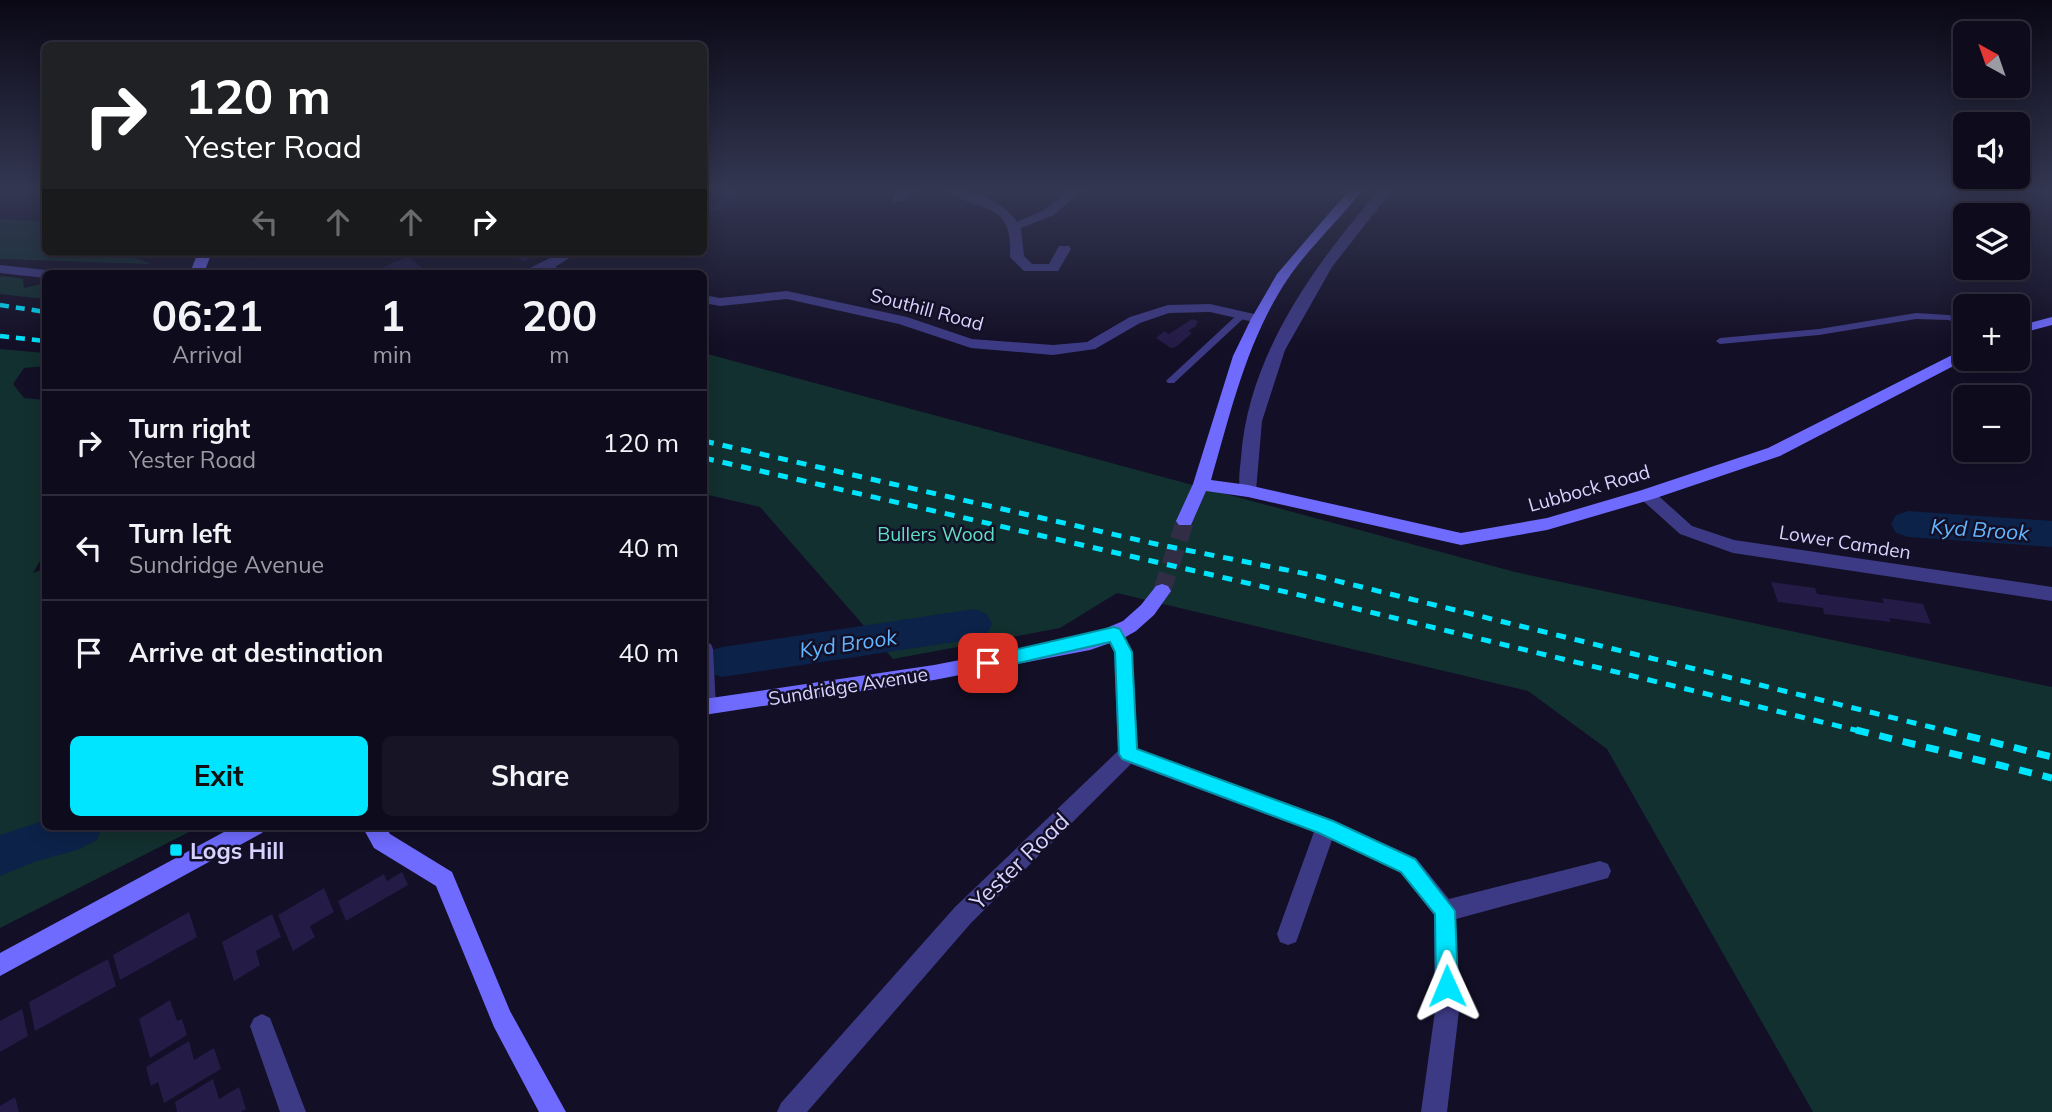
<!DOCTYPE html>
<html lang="en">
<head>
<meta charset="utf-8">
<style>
  :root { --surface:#0e0b1c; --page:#171425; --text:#f1f3f6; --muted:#9b9ba3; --line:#2e2b3b; --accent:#00e5ff }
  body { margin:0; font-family:Mulish,sans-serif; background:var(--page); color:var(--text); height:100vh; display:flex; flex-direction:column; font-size:26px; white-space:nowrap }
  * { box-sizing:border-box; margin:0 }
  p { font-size:23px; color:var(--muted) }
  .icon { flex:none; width:38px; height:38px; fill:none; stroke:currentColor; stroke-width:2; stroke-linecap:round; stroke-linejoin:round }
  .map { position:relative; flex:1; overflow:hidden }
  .panel { position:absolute; left:42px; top:270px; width:665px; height:560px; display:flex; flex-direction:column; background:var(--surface); border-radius:10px; box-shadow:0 4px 18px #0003,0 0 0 2px var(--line) }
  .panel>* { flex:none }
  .top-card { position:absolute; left:42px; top:42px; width:665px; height:214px; border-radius:10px; box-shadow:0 4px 18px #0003,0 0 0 2px var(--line); background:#202124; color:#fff; overflow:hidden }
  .needle { width:46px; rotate:320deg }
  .fabs { position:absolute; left:1953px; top:21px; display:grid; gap:14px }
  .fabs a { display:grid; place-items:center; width:77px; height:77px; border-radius:10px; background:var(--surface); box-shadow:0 4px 18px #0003,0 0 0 2px var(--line); font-size:35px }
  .pin { position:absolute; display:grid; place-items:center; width:60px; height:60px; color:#fff; margin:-30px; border-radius:14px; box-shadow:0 4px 10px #0006 }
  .me { position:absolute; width:77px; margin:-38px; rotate:359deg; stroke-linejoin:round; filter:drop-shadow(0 0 5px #0008) }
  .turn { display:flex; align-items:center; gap:24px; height:147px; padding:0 28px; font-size:32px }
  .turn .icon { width:91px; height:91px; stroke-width:2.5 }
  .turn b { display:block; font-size:49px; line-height:60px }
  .lanes { display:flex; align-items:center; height:66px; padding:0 28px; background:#0003; justify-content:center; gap:35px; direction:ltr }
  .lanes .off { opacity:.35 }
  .eta { display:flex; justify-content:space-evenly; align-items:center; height:119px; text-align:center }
  .eta b { font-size:42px; font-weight:700; line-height:49px }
  .button { display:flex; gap:14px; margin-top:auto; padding:14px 28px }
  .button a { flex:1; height:80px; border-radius:10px; background:var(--accent); color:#111; font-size:28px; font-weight:700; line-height:80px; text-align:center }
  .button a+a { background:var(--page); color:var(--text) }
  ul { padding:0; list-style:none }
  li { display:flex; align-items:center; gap:21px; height:105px; padding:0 28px; border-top:2px solid var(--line) }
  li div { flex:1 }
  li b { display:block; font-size:26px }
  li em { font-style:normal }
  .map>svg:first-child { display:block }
  .green { fill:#12302f }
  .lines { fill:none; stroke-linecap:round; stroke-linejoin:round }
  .river { fill:#0c2248; fill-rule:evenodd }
  .building { fill:#241b47 }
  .secondary-tunnel { stroke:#312d47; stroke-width:18; stroke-dasharray:18 9; stroke-linecap:butt }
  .lane { fill:#3d3a85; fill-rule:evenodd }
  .street { fill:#3d3a85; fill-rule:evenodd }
  .secondary { fill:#6f6bff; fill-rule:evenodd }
  .rail-far2 { stroke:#00e5ff; stroke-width:4.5; stroke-dasharray:9 7; stroke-linecap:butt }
  .rail-far1 { stroke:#00e5ff; stroke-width:5; stroke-dasharray:10 9; stroke-linecap:butt }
  .rail { stroke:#00e5ff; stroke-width:7; stroke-dasharray:13 11; stroke-linecap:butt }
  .route { fill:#00e5ff; stroke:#0095a6; stroke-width:2 }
  .poi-dot { fill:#00e5ff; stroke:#130f26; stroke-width:2.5 }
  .labels { text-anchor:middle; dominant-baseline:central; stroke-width:5; stroke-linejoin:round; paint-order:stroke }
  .street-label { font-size:19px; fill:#d9d4ff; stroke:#130f26 }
  .park-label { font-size:19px; fill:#5fe0c0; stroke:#130f26 }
  .water-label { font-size:21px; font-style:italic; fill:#62b6ff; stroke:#130f26 }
  .near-poi-label { font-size:23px; font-weight:bold; fill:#d9d4ff; stroke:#130f26; text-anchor:start }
  .near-street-label { font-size:23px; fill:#d9d4ff; stroke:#130f26 }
</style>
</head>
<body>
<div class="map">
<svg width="2052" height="1112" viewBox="0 0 2052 1112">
  <rect width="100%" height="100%" fill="#130f26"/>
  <path class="green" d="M 0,219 L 45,222 L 46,252 L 121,252 L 151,264 L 0,259 Z
    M 3,276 L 23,279 L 24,288 L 45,283 L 45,299 L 0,294 L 0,277 Z
    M 0,349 L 45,353 L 45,366 L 24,368 L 13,384 L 24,398 L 45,400 L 45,558 L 40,561 L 33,573 L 45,568 L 46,826 L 201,826 L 0,928 Z
    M 704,353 L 1515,572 L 2052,687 L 2052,1112 L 1813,1112 L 1607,749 L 1528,691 L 1117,593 L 1060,628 L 893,659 L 760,507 L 704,494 Z"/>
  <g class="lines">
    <path class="river" d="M 1908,511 L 2052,521 L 2052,547 L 1908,537 L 1896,533 L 1891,524 L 1896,515 Z
      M 974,609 L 987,614 L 992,624 L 987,634 L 974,639 L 722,677 L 709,673 L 704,663 L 709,651 L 722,647 Z
      M 46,820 L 46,826 L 103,826 L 97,840 L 77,850 L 34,862 L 0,876 L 0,835 Z"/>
  </g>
  <path class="building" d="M 730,191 L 740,194 L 721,211 L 710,209 Z
    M 509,252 L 529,252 L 535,256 L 523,262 Z
    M 408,256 L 428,273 L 388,273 L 382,268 Z
    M 1192,319 L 1198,321 L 1196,326 L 1188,331 L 1192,333 L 1176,347 L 1171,348 L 1156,338 L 1164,331 L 1169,334 Z
    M 1771,582 L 1815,588 L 1817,594 L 1884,603 L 1882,598 L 1923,604 L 1931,624 L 1889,618 L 1891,622 L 1824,614 L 1823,608 L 1778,602 Z
    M 402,872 L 408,885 L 346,921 L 338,901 L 384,874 L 387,881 Z
    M 324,888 L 334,912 L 310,926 L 315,937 L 293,951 L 278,915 Z
    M 189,912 L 197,937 L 120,980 L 113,955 Z
    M 272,914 L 281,937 L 256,951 L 260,965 L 234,981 L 222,942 Z
    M 108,959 L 116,986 L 35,1031 L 29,1002 Z
    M 170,1000 L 177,1021 L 182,1019 L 187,1035 L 150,1058 L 139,1019 Z
    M 22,1009 L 28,1036 L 0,1052 L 0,1021 Z
    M 189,1041 L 194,1060 L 214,1048 L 221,1069 L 164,1103 L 158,1082 L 151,1086 L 146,1067 Z
    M 213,1079 L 219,1099 L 239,1087 L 246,1109 L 241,1112 L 177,1112 L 175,1102 Z
    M 15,1097 L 19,1112 L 0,1112 L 0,1106 Z"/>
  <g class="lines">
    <path class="secondary-tunnel" d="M 1162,591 L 1185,521"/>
    <path class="lane" d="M 1242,312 L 1246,315 L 1245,317 L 1174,383 L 1168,383 L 1166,381 L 1168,379 L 1239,313 Z
      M 1916,313 L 1949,315 L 1965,319 L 1965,325 L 1948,320 L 1916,319 L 1819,335 L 1720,344 L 1716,341 L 1720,338 L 1819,329 Z"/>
    <path class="street" d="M 903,189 L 917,189 L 901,202 L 893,202 L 893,196 Z
      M 944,189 C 970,189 1002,199 1017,222 L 1044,210 L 1070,189 L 1083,189 L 1054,215 L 1021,228 L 1024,256 L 1032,264 L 1049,264 L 1059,246 L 1069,246 L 1071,249 L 1058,271 L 1024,271 L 1010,257 C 1014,196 974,214 944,189 Z
      M 1380,189 L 1393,189 L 1332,267 L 1285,350 L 1262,421 L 1256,491 L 1248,497 L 1242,495 C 1237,485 1240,469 1241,458 C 1248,355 1315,264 1380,189 Z
      M 562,252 L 579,252 L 555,267 L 573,273 L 520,273 Z
      M 0,265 L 46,270 L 52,273 L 46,273 L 46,278 L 0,273 Z
      M 787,291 L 907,317 L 972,339 L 1053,345 L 1087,342 L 1130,317 L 1168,305 L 1210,304 L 1263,316 L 1265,319 L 1258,323 L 1210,312 L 1169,313 L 1140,323 L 1095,349 L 1053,355 L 971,348 L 899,324 L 787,299 L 720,306 L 704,303 L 704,295 L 720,298 Z
      M 1647,489 L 1653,491 L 1692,526 L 1734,540 L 2052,587 L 2052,601 L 1733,553 L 1680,534 L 1641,499 L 1639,495 Z
      M 1114,627 L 1121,629 L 1132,652 L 1138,749 L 1333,820 L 1416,858 L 1449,899 L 1600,861 L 1608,864 L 1611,871 L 1608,878 L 1456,919 L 1459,1011 L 1447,1112 L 1421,1112 L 1435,1011 L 1434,915 L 1400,872 L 1332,840 L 1299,934 L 1296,942 L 1288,945 L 1280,942 L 1277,934 L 1314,832 L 1131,764 L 971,923 L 807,1112 L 777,1112 L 781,1103 L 955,907 L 1118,751 L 1114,652 L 1105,634 L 1107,629 Z
      M 704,641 L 711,644 L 713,649 L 716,707 L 713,713 L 704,714 Z
      M 262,1014 L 270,1018 L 306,1112 L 280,1112 L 250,1026 L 254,1018 Z"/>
    <path class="secondary" d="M 1350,189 L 1363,189 C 1340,220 1309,247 1287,280 C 1247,340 1231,411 1211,480 L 1248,485 L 1461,533 L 1547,518 L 1642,490 L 1768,448 L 1960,351 L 1965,349 L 1965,359 L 1967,359 L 1780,456 L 1653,499 L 1547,530 L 1461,545 L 1248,497 L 1206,491 L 1191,525 L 1179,525 L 1176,521 L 1193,484 L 1233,356 L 1251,319 L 1277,274 Z
      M 198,252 L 212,252 L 204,273 L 190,273 Z
      M 2052,317 L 2052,325 L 2018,334 L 2018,326 Z
      M 1162,584 L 1168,586 L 1171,591 L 1154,615 L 1136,631 L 1122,639 L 1090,650 L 934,680 L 704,715 L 704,699 L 934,665 L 1090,635 L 1123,621 L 1141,605 L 1156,586 Z
      M 235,826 L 266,826 L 262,833 L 0,976 L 0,953 Z
      M 362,826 L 385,826 L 390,834 L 452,872 L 510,1011 L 566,1112 L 539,1112 L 494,1027 L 436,886 L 374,848 Z"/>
    <path class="rail-far2" d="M 0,305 L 46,312
      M 0,336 L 46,341"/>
    <path class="rail-far1" d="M 704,441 L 1156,544 L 1317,576 L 1951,732
      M 704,458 L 1308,597 L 1863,732"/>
    <path class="rail" d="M 1856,730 L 2052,778
      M 1944,730 L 2052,757"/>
  </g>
  <linearGradient id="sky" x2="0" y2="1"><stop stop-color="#0a0815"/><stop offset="0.55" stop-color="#333752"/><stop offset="1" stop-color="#333752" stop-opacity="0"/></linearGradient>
  <rect width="2052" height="345" fill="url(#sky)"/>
  <path class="route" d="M 1114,627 L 1120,629 L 1132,652 L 1137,749 L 1333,821 L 1415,859 L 1455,911 L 1458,986 L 1454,993 L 1447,997 L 1439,993 L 1436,986 L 1435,914 L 1401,872 L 1319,833 L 1122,759 L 1119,754 L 1115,652 L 1110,642 L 988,670 L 982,668 L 980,663 L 982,658 L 988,656 Z"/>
  <rect class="poi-dot" x="169" y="843" width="14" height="14" rx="3.5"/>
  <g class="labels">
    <g class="street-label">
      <text transform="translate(927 309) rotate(15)">Southill Road</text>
      <text transform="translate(1589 488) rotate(-16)">Lubbock Road</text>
      <text transform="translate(1845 542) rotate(9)">Lower Camden</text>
      <text transform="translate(848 686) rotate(-9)">Sundridge Avenue</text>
    </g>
    <g class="park-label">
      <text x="936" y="534">Bullers Wood</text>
    </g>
    <g class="water-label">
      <text transform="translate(1980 529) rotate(4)">Kyd Brook</text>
      <text transform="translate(848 643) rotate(-8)">Kyd Brook</text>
    </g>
    <g class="near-poi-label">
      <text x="190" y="850">Logs Hill</text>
    </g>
    <g class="near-street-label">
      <text transform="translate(1019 861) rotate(-44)">Yester Road</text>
    </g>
  </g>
</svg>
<div class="fabs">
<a><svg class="needle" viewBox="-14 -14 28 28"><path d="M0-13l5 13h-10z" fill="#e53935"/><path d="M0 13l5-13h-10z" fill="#9b9ba3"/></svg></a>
<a><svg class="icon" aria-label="sound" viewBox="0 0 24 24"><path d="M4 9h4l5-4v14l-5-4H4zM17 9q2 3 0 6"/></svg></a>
<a><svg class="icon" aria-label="layers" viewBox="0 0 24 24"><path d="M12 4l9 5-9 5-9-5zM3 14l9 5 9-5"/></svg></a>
<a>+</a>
<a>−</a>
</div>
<div class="pin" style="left:988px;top:663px;background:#d93025"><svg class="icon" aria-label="arrive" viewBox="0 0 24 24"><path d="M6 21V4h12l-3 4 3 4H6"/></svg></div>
<svg class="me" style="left:1447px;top:986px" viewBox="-20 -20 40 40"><path d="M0-17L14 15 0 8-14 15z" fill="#00e5ff" stroke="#fff" stroke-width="4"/></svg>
<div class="top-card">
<div class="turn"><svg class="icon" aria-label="right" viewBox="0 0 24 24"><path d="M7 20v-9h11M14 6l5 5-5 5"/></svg><div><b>120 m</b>Yester Road</div></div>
<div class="lanes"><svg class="icon off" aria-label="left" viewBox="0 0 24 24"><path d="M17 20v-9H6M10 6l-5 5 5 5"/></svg><svg class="icon off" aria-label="ahead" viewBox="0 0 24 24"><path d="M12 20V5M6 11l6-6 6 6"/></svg><svg class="icon off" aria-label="ahead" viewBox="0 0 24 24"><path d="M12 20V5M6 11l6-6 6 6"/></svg><svg class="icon" aria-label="right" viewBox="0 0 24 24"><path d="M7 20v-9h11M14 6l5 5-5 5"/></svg></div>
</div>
<section class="panel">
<div class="eta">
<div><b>06:21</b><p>Arrival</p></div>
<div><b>1</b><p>min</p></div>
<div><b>200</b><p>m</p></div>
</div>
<ul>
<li><svg class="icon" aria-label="right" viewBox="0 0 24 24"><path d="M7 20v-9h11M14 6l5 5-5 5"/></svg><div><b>Turn right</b><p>Yester Road</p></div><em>120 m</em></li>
<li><svg class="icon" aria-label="left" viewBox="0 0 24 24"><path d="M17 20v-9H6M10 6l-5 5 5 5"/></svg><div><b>Turn left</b><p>Sundridge Avenue</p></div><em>40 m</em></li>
<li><svg class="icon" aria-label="arrive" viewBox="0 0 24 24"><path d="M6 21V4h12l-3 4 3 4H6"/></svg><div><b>Arrive at destination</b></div><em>40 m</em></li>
</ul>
<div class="button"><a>Exit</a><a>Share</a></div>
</section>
</div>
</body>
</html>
